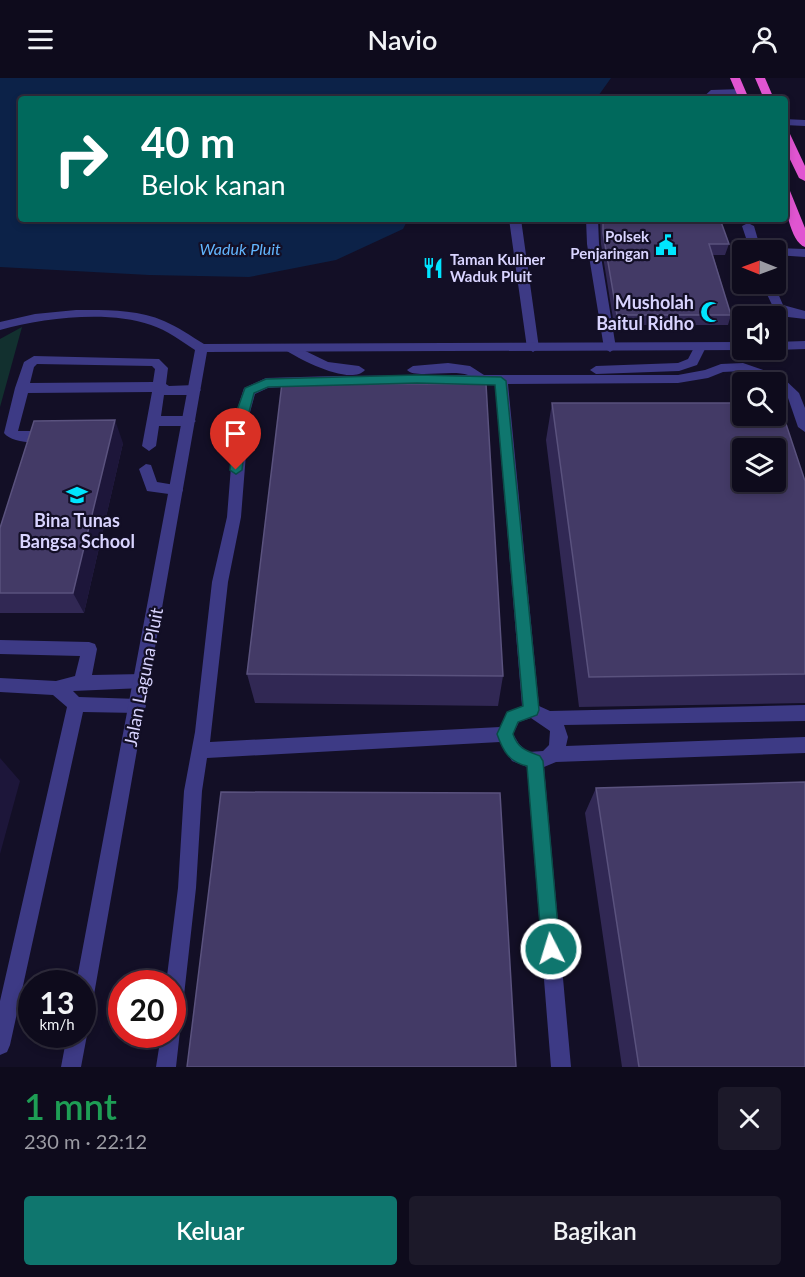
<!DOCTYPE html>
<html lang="id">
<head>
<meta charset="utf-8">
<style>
  :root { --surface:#0e0b1c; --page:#1c1929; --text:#f1f3f6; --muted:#9b9ba3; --line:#2e2b3b; --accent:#0f766e }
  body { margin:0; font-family:Lato,sans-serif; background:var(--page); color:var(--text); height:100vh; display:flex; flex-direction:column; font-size:22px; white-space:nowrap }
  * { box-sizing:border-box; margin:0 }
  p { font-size:20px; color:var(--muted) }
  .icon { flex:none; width:33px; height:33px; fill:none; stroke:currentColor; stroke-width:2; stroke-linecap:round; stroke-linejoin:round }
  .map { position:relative; height:989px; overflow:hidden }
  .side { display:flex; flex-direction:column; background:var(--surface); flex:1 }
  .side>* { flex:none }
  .hud { position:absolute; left:18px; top:18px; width:770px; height:126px; border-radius:6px; box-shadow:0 3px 9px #0003,0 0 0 2px var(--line); background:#00695c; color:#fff; overflow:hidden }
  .needle { width:39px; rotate:271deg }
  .tools { position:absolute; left:732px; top:162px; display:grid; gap:12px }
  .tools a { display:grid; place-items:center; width:54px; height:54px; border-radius:6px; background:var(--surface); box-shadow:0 3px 9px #0003,0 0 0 2px var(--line); font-size:30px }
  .speed { position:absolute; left:18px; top:892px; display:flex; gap:12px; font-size:30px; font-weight:700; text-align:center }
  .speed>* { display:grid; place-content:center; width:78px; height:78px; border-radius:50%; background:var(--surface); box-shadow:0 3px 9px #0003,0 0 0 2px var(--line); line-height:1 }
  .speed small { font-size:15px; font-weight:400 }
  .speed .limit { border:9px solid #d22; background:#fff; color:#111 }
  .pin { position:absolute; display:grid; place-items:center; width:51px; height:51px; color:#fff; margin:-62px -26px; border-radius:50% 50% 50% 0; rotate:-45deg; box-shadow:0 0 6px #0007 }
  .pin .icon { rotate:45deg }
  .me { position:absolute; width:66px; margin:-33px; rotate:355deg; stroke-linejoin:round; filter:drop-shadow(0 0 4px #0008) }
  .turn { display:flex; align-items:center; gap:21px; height:126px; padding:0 24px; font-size:27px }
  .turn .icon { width:78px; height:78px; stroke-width:2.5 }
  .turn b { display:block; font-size:42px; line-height:51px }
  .round { display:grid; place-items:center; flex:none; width:63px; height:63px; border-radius:6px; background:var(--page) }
  .head { display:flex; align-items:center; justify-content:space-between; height:102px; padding:0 24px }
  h1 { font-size:36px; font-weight:600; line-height:45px; color:#1e9e55 }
  .cta { display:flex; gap:12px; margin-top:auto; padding:12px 24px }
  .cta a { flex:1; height:69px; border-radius:6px; background:var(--accent); color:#fff; font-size:24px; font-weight:600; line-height:69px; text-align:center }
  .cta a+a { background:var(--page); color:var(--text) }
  header { display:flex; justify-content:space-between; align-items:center; height:78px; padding:0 24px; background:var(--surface); font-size:27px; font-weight:600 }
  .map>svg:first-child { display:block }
  .green { fill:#12302f }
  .water { fill:#0c2248 }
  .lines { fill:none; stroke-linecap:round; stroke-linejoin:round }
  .service { fill:#3d3a85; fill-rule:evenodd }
  .minor { fill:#3d3a85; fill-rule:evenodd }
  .trunk { fill:#e055d1; fill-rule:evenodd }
  .wall { fill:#312854 }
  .shaded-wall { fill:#1d163a }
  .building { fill:#433a66; stroke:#5a527e; stroke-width:1.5; fill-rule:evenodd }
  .route { fill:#0f766e; stroke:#0a4d48; stroke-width:1.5 }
  .labels { text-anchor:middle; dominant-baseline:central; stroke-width:4.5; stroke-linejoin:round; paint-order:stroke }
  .far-poi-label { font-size:15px; font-weight:bold; fill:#d9d4ff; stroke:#130f26; text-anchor:end }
  .far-water-label { font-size:16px; font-style:italic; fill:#62b6ff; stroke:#130f26 }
  .poi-label { font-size:18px; font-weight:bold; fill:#d9d4ff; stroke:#130f26; text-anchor:end }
  .street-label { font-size:18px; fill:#d9d4ff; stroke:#130f26 }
</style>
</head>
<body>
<header><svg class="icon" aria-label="menu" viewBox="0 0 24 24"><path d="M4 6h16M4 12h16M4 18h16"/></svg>Navio<svg class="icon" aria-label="person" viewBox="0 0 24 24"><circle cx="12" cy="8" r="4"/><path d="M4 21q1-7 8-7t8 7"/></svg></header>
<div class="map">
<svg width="805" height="989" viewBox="0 0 805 989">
  <rect width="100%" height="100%" fill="#130f26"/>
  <path class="green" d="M 22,249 L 0,329 L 0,261 Z"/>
  <path class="water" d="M 0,0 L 611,0 L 596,21 L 21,21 L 21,141 L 408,141 L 403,151 L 336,182 L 249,199 L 149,197 L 0,189 Z"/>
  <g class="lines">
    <path class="service" d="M 741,11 L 744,12 L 744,16 L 701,21 L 711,12 Z
      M 784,41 L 805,42 L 805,48 L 784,47 Z
      M 509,141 L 521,141 L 539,270 L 533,274 L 527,270 Z
      M 586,141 L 598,141 L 599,166 L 616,270 L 610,274 L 604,270 L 587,166 Z
      M 748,145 L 754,148 L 761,172 L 750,172 L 742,148 Z
      M 776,170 L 805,171 L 805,179 L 776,177 L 776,172 L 771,172 Z
      M 762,206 L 774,206 L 783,227 L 805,233 L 805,241 L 788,239 L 775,233 Z
      M 700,265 L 706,269 L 697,287 L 679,293 L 596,296 L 590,292 L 596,288 L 678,285 L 688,281 L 696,266 Z
      M 291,266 L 328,284 L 359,288 L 365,292 C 351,308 301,282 287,273 L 285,270 L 287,267 Z
      M 34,278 L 159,281 L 168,290 L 166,306 L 169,308 L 195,307 L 201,312 L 195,317 L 164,317 L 161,338 L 189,338 L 196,343 L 189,348 L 159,348 L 156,368 L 149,373 L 142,368 L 152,314 L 28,315 L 18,353 L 48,353 L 55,358 C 47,368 12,366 4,355 L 15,310 L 24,284 ZM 37,286 L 152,288 L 155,291 L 153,304 L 30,305 L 34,289 Z
      M 448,285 L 470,288 L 484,297 L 678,297 L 705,292 L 721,286 L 743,285 L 781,298 L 799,315 L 805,330 L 805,354 L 798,349 L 787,317 L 776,308 L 776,304 L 742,293 L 723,294 L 708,300 L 678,305 L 508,306 L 539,628 L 550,633 L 805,627 L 805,643 L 564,647 L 568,659 L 566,668 L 805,659 L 805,675 L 556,684 L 544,689 L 571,989 L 551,989 L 527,689 L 512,683 L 500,664 L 207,680 L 202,713 L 196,810 L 176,989 L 156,989 L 161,957 L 172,957 L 172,906 L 166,906 L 178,810 L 184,713 L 195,654 L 212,504 L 227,439 L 235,338 L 243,313 L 244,310 L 266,300 L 334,298 L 468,297 C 452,291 415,301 407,292 L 413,288 ZM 334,306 L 495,306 L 522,628 L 507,634 L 500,649 L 210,664 L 228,504 L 241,439 L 249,338 L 255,316 L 268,310 ZM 531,640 L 550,653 L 549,667 L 543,673 L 528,674 L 519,666 L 513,656 L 519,644 Z
      M 146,386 L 151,387 L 157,404 L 181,408 L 183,412 L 181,416 L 176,417 L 147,413 L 139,391 Z
      M 0,562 L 89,564 L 95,566 L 97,571 L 92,597 L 143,596 L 149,598 L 151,603 L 149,608 L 143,610 L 73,613 L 79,619 L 138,621 L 144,623 L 146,628 L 144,633 L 138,635 L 83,634 L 10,967 L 7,974 L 0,977 L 0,923 L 67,629 L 53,617 L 0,614 L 0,600 L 56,603 L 75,598 L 80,578 L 0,576 Z"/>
    <path class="minor" d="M 76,232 C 105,232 137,231 164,243 C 178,249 191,258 204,266 L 742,264 L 742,272 L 745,272 L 207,274 L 92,928 L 89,935 L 82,938 L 82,906 L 76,906 L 195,272 C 181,263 167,252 151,247 C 108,232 43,240 0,252 L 0,244 L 35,236 Z
      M 805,263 L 805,271 L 776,272 L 773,272 L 776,272 L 776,264 Z
      M 82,949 L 87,957 L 81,989 L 61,989 L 67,957 L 82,957 Z"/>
    <path class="trunk" d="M 730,0 L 740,0 L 749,21 L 739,21 Z
      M 755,0 L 765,0 L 774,21 L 764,21 Z
      M 784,53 L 790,56 L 805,88 L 805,103 L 799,100 L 784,69 Z
      M 784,110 L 790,113 L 805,150 L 805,169 C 790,164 784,124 784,110 Z"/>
  </g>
  <path class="wall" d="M 600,141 L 720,141 L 729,166 L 725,177 L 713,177 L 731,237 L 728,247 L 614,247 L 601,166 Z
    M 552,325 L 805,403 L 805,625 L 579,629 L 546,362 Z
    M 123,365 L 84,535 L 0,535 L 0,450 Z
    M 247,596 L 503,598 L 498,628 L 255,625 Z
    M 596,710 L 805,989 L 622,989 L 585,735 Z"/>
  <path class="shaded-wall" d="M 115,342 L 123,365 L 84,535 L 73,515 Z
    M 0,680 L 20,703 L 0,776 Z"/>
  <path class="building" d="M 603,141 L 720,141 L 729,166 L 709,166 L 731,237 L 617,237 L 603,155 Z
    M 282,305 L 486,306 L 503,598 L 247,596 Z
    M 552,325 L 742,325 L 742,338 L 776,338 L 776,325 L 779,325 L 805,403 L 805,596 L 589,599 ZM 742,370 L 776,370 L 776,404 L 742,404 Z
    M 115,342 L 73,515 L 0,515 L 0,450 L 34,343 Z
    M 805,704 L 805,989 L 639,989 L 596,710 Z
    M 221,714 L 500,715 L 516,989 L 187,989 Z"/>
  <path class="route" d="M 417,297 L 501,299 L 506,303 L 539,632 L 537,637 L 518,644 L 513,656 C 518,671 527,673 540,678 L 543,683 L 560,871 L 557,878 L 551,880 L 545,878 L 542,871 L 527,688 C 509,684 503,673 497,656 L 507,634 L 523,628 L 495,307 L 417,305 L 268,309 L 254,315 L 248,338 L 242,392 L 236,396 L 230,392 L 235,338 L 245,310 L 266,301 Z"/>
  <defs>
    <symbol id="civic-bare" viewBox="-9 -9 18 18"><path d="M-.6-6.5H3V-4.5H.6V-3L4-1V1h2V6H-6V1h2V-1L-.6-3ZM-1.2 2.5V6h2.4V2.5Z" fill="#00e5ff" stroke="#130f26" stroke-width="2.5" paint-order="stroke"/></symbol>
    <symbol id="restaurant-bare" viewBox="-9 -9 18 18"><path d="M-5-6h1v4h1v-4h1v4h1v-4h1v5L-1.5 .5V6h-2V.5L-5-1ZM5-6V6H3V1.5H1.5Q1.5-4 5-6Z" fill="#00e5ff" stroke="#130f26" stroke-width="2.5" paint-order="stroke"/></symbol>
    <symbol id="mosque-bare" viewBox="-9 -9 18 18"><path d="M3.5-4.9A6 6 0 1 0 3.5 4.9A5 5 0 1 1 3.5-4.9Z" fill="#00e5ff" stroke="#130f26" stroke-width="2.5" paint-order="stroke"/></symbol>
    <symbol id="school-bare" viewBox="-9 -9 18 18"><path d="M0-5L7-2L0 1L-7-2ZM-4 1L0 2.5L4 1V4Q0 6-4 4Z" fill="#00e5ff" stroke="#130f26" stroke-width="2.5" paint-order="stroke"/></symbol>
  </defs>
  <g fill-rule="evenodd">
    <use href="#civic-bare" x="651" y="152" width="30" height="30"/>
    <use href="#restaurant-bare" x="418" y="175" width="30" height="30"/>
    <use href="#mosque-bare" x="696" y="219" width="30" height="30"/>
    <use href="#school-bare" x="62" y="402" width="30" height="30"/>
  </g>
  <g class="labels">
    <g class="far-poi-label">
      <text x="649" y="158">Polsek<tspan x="649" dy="17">Penjaringan</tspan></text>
      <text x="450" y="181" text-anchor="start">Taman Kuliner<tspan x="450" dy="17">Waduk Pluit</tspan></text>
    </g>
    <g class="far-water-label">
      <text x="240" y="170">Waduk Pluit</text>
    </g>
    <g class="poi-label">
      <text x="694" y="224">Musholah<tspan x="694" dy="21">Baitul Ridho</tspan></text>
      <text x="77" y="442" text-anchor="middle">Bina Tunas<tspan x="77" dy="21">Bangsa School</tspan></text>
    </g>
    <g class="street-label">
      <text transform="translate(143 599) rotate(-79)">Jalan Laguna Pluit</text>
    </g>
  </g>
</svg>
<div class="tools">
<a><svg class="needle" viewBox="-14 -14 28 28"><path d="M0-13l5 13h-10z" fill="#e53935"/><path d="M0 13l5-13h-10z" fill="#9b9ba3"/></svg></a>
<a><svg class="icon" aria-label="sound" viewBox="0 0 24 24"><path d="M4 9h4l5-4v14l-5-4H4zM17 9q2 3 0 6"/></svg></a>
<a><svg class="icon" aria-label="search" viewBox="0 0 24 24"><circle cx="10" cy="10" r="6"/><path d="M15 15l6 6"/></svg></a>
<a><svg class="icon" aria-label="layers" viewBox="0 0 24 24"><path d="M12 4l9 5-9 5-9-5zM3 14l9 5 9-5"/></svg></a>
</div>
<div class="speed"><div>13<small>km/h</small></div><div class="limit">20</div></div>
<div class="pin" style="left:236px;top:392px;background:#d93025"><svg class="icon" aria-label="arrive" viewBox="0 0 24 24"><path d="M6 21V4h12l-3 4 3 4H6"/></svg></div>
<svg class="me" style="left:551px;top:871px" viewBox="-20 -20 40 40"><circle r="17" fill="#0f766e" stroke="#fff" stroke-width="3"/><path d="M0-11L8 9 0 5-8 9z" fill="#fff"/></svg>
<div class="hud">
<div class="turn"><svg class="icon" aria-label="right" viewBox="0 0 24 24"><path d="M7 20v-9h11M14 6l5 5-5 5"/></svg><div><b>40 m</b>Belok kanan</div></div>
</div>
</div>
<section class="side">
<div class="head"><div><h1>1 mnt</h1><p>230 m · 22:12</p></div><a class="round"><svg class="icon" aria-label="close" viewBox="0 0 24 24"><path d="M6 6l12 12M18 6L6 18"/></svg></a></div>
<div class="cta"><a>Keluar</a><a>Bagikan</a></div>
</section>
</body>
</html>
